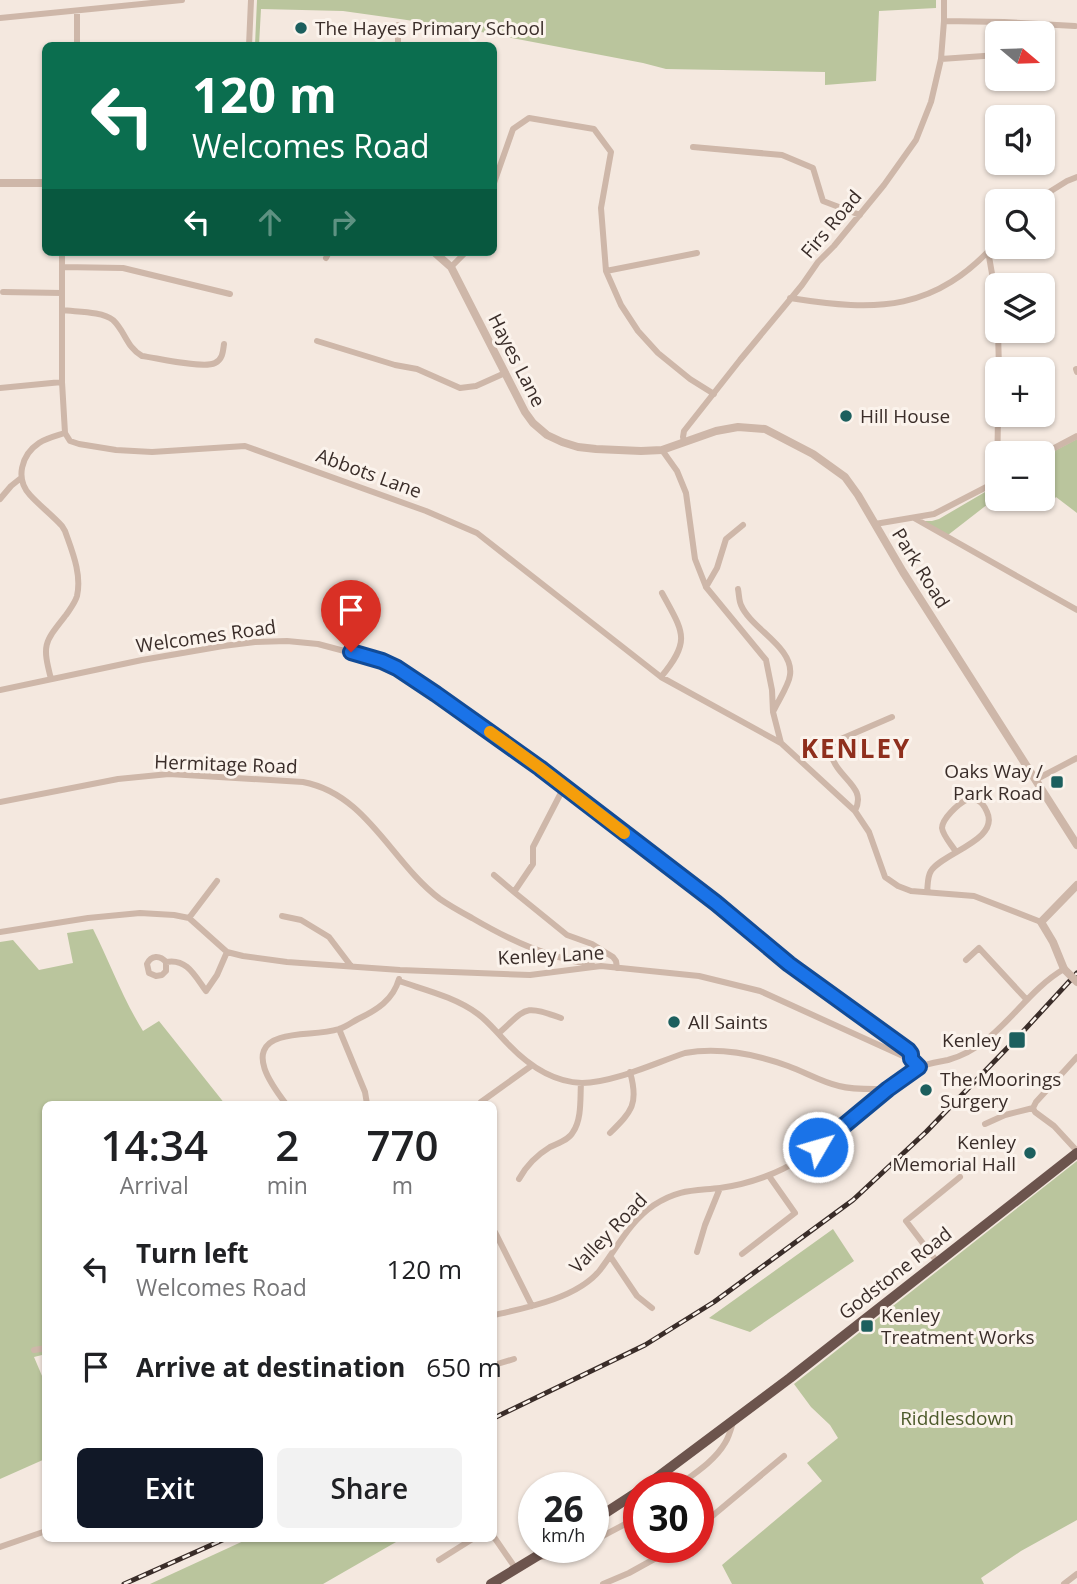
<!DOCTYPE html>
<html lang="en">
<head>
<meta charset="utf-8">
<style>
  :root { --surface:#fff; --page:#f2f2f2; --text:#202124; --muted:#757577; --accent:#111827 }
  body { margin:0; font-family:"Open Sans",sans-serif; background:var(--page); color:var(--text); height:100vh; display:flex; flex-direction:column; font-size:26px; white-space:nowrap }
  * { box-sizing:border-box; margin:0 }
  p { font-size:23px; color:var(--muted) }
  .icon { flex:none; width:38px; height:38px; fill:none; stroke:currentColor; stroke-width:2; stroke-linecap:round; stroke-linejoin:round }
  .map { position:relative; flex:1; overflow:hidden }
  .drawer { position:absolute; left:42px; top:1101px; width:455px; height:441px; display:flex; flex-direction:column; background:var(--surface); border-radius:10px; box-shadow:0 2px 5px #0004 }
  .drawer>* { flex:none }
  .banner { position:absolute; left:42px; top:42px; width:455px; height:214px; border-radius:10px; box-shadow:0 2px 5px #0004; background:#0b6e4f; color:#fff; overflow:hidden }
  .needle { width:46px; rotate:109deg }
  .controls { position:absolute; left:985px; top:21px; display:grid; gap:14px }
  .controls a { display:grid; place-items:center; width:70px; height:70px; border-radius:10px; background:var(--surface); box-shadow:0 2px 5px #0004; font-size:35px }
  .speed { position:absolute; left:518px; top:1472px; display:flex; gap:14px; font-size:35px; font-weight:700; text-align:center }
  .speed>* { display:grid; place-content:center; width:91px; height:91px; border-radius:50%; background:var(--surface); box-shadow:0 2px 5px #0004; line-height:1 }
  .speed small { font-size:18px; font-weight:400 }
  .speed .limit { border:10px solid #d22; background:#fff; color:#111 }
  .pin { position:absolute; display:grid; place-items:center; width:60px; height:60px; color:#fff; margin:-72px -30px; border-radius:50% 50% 50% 0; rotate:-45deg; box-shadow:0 0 7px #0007 }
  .pin .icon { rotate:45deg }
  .me { position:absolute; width:77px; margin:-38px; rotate:52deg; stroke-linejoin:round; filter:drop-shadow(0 0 5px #0008) }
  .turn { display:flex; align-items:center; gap:24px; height:147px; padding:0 35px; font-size:32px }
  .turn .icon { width:91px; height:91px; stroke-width:2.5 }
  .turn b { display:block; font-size:49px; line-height:60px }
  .lanes { display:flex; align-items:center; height:66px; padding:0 35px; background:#0003; justify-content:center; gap:35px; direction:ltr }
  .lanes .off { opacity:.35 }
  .eta { display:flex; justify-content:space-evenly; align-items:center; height:119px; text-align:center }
  .eta b { font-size:42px; font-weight:600; line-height:49px }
  .primary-button { display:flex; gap:14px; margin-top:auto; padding:14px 35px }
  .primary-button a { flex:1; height:80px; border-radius:10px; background:var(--accent); color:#fff; font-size:28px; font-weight:600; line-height:80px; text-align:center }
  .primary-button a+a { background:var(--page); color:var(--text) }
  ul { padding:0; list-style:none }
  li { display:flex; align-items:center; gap:21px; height:98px; padding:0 35px }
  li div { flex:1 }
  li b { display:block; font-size:26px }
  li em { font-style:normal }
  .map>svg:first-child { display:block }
  .green { fill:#bac59d }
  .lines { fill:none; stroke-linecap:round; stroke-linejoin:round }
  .minor { stroke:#ceb7a9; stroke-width:6 }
  .tertiary { stroke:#ceb7a9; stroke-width:8 }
  .trunk { stroke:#6c544d; stroke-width:10 }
  .rail-casing { stroke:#3a2d29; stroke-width:5 }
  .rail { stroke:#fbf3ec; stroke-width:2.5; stroke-dasharray:8; stroke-linecap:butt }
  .tertiary-bridge { stroke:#ceb7a9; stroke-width:8 }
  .route-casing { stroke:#114b97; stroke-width:18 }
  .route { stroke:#1a73e8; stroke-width:12 }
  .slow { stroke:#f59e0b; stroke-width:12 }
  .poi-dot { fill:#1c5f5e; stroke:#fbf3ec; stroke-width:2.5 }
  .labels { text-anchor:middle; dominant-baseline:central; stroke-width:6; stroke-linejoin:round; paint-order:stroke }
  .poi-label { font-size:19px; fill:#3a2d29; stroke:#fbf3ec; text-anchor:start }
  .street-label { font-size:19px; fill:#3a2d29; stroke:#fbf3ec }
  .park-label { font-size:19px; fill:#4d5a2b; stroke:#fbf3ec }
  .district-label { font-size:26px; font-weight:bold; letter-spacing:2px; fill:#8f2f1d; stroke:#fbf3ec }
</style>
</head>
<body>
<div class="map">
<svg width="1077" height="1584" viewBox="0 0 1077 1584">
  <rect width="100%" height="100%" fill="#f4e8df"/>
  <path class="green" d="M 257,0 L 936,0 L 936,8 L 879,11 L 876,81 L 825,85 L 825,72 L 666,69 L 643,63 L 460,28 L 400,19 L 343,11 L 261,9 L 259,45 L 255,45 Z
    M 1077,439 L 1077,513 L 1056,497 L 1052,502 L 1043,497 L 1043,457 Z
    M 997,485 L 997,497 L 948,535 L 921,521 L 932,521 L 939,519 Z
    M 93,929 C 110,963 123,999 143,1031 L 159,1021 L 225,1104 L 46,1104 L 46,1354 L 34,1357 L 45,1383 L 45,1459 L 0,1479 L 0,942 L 13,940 L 39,970 L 73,963 L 67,933 Z
    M 1077,1161 L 1077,1520 L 1021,1551 L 981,1578 L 984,1584 L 732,1584 L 722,1565 L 822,1481 L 807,1463 L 838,1438 L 830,1425 L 811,1407 L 794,1384 Z
    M 833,1229 L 854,1261 L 750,1332 L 709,1318 Z
    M 250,1538 L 403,1538 L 323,1584 L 150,1584 Z"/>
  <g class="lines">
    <path class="minor" d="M 77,11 L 77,46
      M 0,18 L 182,0
      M 944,21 L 1004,22 L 1075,26
      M 249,46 L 251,0
      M 398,46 L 398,25
      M 1043,52 L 1050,52
      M 941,59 L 998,55
      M 693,147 L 782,155 L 813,168 L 823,201 L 860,215
      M 494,183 L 513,129 L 529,118 L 594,129 L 611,152 L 601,208 L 606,271 L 621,305 L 638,331 L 658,353 L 690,379 L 714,394
      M 1035,201 L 1067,181 L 1077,177
      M 988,251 L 997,302 L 998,322
      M 62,252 L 62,382 L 65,433 L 70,441 L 79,444 L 116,450 L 152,452 L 245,446 L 426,511 L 477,533 L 661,677 L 781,743
      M 326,258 L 329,252
      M 62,267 L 123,268 L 230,294
      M 451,267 L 466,252
      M 606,271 L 697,253
      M 3,292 L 62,293
      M 790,298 C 878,312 935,312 998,241
      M 62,310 C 76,312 102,311 113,320 C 125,331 127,348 142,356 C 157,358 203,369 215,363 C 223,359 223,351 224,344
      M 998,331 L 999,369
      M 317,341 L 395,365 L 417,369 L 460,388 L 476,386 L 505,373
      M 1076,369 L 1077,372
      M 0,388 L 62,382
      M 684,442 L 683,437 L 684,431 L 740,360 L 802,285 L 818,262 L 834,246 L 884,185 L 916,140 L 931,102 L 941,59 L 944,21 L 944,0
      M 662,450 L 677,471 L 686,493 L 695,559 L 706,587 L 766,660 L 772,690 L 773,712 L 781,743 L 855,811 L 869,832 L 885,877 L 898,886 L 911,891 L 974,896 L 1041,922
      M 1043,454 L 1077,436
      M 997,481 L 998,415
      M 0,499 L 11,486 L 21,478
      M 914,518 L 1077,610
      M 875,524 L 934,514 L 998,481
      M 706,587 L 717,568 L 726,539 L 743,525
      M 738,589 C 739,594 739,601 741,605 C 751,629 794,647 790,675 C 789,685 778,701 774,710
      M 661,677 C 692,640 683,632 662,593
      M 51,679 C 42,644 44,643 66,615 C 70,609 75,603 77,596 C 82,574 72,551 65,531 L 62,526 C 52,515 40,506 30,495 C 15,479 21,455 39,443 C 47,438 56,436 65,433
      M 0,690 L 142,660 L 223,646 L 255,642 L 287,641 L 318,644 L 382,661 L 410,676 L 540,768 L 716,903 L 789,963 L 908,1050 L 911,1054 L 911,1059
      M 1035,780 L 1077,758
      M 564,787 L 533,847 L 533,864 L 514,892 L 567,935 L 592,944 L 613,957 L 616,961 L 617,968
      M 0,802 L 118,779 L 169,774 L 303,782 C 367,794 391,862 440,899 C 450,906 461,912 472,918 C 513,942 545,956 592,965
      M 855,811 C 865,791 848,783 837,767 C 834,763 832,757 829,752 L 834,742 L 892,717
      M 494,875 L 514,892
      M 927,892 C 928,886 927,877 931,871 C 942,853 1000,840 987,812 C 985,807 982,802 977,800 C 974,799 969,799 966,800 C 958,804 942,819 942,828 C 943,836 952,845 956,852
      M 282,916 L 301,920 L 329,937 L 351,966
      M 189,918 L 217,881
      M 0,932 L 88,918 L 140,913 L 174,915 L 189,918 L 227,952 L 243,956 L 287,962 L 400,970 L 530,975 L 601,966 L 699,976 L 760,991 L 914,1061 L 919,1067
      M 966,960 L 979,948 L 1027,1000
      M 166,962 L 166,971 L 162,975 L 156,976 L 149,973 L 147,964 C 151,955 160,955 166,962 C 187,958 195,976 206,991 L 217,975 L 227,952
      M 399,981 C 425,990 455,997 478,1014 C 489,1022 498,1034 508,1044 C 528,1065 552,1082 582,1083 C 613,1083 655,1063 685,1053 C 720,1047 755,1054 788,1066 C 805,1072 821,1082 839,1086 C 854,1090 872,1089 888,1089
      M 339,1029 L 365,1092 L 367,1104
      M 499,1033 C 528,1007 523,1005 561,1018
      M 1077,1057 L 1036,1102 L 1033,1108 L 1035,1112 L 1054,1126 L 1077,1151
      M 481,1102 L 531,1066
      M 286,1104 C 273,1087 244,1049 280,1038 C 299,1032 320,1035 339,1029 C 346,1027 352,1022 358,1019 C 377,1010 393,1000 399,979
      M 985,1124 L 1005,1115 L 1033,1108
      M 610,1133 C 632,1111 639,1104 630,1072
      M 519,1179 C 526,1166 537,1155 550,1147 C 558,1143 569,1140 573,1132 C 582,1119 580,1098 581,1083
      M 495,1232 L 532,1306
      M 697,1252 L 705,1225 L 720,1188
      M 742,1254 L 795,1213 L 769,1176
      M 610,1256 L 637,1296 L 652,1308
      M 938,1263 L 906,1221 L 960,1177
      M 494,1315 C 526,1308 578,1298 600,1270 C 617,1248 630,1221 654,1205 C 679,1189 693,1191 720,1188 C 750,1184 779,1173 804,1157 C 845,1131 876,1093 918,1068 C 927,1063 938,1062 948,1060 C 962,1056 975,1049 986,1040 C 1014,1018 1033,987 1064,969
      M 34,1350 L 46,1348
      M 494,1365 L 514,1359
      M 675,1488 C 692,1475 714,1462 725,1443 C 729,1437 731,1429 733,1422
      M 698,1528 L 784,1456
      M 494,1537 L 514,1566 L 514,1570
      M 593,1541 L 631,1521 L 639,1515
      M 0,1547 L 46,1531
      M 540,1557 C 555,1556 568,1554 582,1547
      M 439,1560 L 474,1538
      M 603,1584 L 629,1573 L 676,1547
      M 1064,1584 L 1077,1574"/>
    <path class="tertiary" d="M 0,183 L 46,183
      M 434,252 L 451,267 L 525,412 L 533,423 L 547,435 L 562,442 L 578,447 L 596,449 L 641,451 L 662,450 L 716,431 L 738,427 L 765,429 L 813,454 L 845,477 L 858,495 L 903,572 L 1077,845
      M 1064,969 L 1053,942 L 1041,922 L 1077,885"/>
    <path class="trunk" d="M 643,1488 L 790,1378 L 1077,1153
      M 593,1521 L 639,1491
      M 491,1584 L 552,1547"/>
    <defs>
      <path id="rail" d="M 494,1418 L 645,1345 L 714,1302 L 853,1200 L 926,1132 L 1017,1038 L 1077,973
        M 124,1584 L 227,1538"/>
    </defs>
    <use href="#rail" class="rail-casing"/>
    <use href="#rail" class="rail"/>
    <path class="tertiary-bridge" d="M 1064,969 L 1077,982"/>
  </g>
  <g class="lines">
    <defs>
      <path id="route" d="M 351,652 L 382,661 L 397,668 L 436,694 L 540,768 L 716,903 L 789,964 L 908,1050 L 911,1054 L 911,1059 L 919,1067 L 888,1089 L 818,1147"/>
    </defs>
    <use href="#route" class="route-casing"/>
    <use href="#route" class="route"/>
    <path class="slow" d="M 490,732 L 540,768 L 624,833"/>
  </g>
  <g class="poi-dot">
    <circle cx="301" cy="28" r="7"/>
    <circle cx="846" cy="416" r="7"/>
    <rect x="1050" y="775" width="14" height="14" rx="3.5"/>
    <circle cx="674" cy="1022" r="7"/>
    <rect x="1008" y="1031" width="18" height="18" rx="3.5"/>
    <circle cx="926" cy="1090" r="7"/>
    <circle cx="1030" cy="1153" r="7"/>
    <rect x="860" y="1319" width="14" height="14" rx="3.5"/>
  </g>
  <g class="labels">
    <g class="poi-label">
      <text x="315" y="28">The Hayes Primary School</text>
      <text x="860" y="416">Hill House</text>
      <text x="1043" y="771" text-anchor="end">Oaks Way /<tspan x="1043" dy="22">Park Road</tspan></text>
      <text x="688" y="1022">All Saints</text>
      <text x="1001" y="1040" text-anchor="end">Kenley</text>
      <text x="940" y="1079">The Moorings<tspan x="940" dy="22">Surgery</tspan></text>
      <text x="1016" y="1142" text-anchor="end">Kenley<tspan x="1016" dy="22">Memorial Hall</tspan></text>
      <text x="881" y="1315">Kenley<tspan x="881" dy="22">Treatment Works</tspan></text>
    </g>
    <g class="street-label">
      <text transform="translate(831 224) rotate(-50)">Firs Road</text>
      <text transform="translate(517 360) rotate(63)">Hayes Lane</text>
      <text transform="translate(369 473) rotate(20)">Abbots Lane</text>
      <text transform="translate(921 568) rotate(58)">Park Road</text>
      <text transform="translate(206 636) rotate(-8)">Welcomes Road</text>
      <text transform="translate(226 764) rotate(2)">Hermitage Road</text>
      <text transform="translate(551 955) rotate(-3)">Kenley Lane</text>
      <text transform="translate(608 1233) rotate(-46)">Valley Road</text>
      <text transform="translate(895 1273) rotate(-38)">Godstone Road</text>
    </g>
    <g class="park-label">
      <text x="957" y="1418">Riddlesdown</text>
    </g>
    <g class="district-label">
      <text x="856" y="748">KENLEY</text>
    </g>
  </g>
</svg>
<div class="controls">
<a><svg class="needle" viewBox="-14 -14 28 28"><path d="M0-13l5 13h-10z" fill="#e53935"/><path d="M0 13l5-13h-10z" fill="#757577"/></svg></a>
<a><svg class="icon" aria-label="sound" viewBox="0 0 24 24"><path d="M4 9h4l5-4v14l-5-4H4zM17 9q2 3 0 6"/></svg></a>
<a><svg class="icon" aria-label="search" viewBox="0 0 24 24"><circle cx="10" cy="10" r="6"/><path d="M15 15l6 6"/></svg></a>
<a><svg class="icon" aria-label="layers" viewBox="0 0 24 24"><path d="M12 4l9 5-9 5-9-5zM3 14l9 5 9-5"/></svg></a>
<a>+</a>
<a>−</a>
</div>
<div class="speed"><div>26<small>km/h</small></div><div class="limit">30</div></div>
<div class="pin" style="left:351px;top:652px;background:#d93025"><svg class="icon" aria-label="arrive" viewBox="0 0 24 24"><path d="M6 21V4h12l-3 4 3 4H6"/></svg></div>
<svg class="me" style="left:818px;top:1147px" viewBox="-20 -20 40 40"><circle r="17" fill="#1a73e8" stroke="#fff" stroke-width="3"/><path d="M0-11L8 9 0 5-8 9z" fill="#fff"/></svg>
<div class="banner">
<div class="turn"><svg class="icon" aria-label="left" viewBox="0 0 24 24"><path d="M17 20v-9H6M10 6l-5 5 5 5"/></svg><div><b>120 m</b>Welcomes Road</div></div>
<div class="lanes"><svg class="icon" aria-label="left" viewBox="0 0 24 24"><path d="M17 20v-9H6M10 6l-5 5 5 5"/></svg><svg class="icon off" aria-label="ahead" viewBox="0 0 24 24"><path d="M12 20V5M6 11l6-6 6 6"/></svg><svg class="icon off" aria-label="right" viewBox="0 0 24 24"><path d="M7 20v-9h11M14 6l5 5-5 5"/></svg></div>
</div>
<section class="drawer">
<div class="eta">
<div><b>14:34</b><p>Arrival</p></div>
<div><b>2</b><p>min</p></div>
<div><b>770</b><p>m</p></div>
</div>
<ul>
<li><svg class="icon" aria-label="left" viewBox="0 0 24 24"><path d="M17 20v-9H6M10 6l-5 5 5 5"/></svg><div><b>Turn left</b><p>Welcomes Road</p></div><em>120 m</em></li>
<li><svg class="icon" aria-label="arrive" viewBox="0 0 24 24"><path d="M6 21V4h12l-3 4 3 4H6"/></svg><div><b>Arrive at destination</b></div><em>650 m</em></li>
</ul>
<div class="primary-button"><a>Exit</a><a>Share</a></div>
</section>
</div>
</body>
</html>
